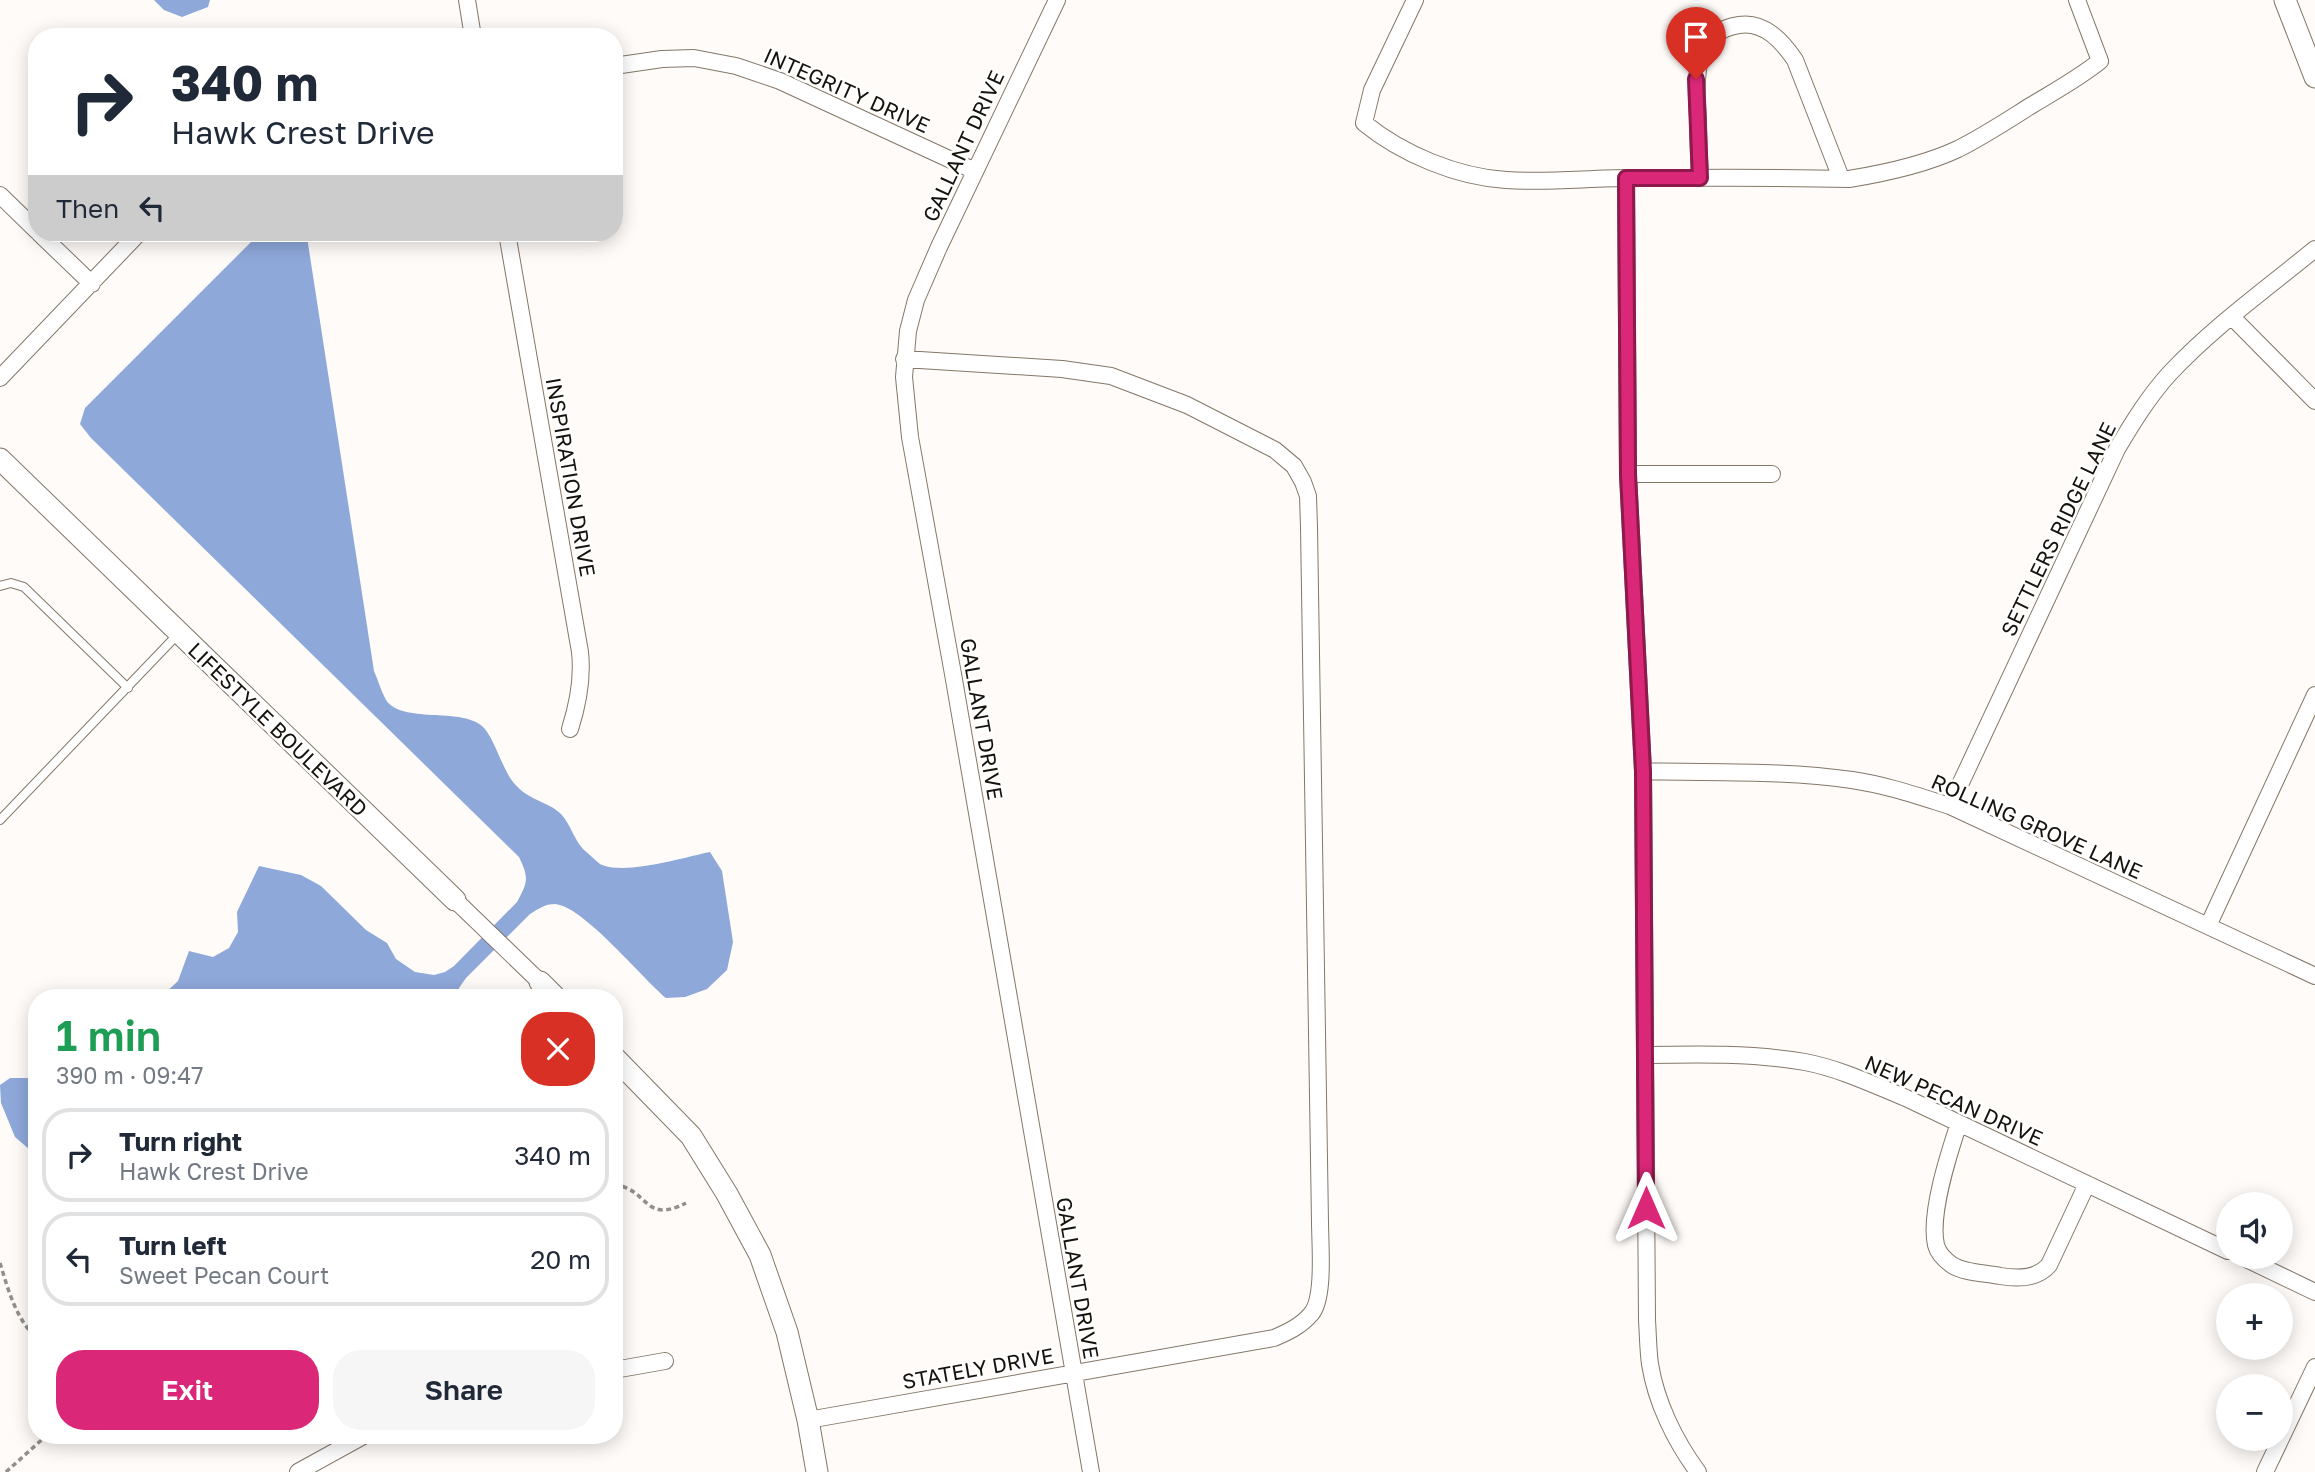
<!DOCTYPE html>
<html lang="en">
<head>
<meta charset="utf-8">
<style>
  :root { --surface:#fff; --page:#f6f6f7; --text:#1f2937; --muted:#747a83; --line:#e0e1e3; --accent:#db2777 }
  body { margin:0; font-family:"Golos Text",sans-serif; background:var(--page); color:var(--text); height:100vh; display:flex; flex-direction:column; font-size:26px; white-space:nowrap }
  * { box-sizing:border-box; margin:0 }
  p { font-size:23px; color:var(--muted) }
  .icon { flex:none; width:38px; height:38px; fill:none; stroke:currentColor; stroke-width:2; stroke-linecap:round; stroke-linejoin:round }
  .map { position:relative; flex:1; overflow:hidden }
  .sheet { position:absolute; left:28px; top:989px; width:595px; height:455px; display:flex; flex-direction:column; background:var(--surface); border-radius:28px; box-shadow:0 4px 18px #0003 }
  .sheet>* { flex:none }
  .banner { position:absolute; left:28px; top:28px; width:595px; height:214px; border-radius:28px; box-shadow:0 4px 18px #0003; background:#fff; color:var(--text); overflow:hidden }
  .tools { position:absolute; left:2216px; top:1192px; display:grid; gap:14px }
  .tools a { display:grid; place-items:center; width:77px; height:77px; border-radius:50%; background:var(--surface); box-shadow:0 4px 18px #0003; font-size:35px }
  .pin { position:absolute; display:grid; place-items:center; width:60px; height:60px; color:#fff; margin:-72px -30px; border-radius:50% 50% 50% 0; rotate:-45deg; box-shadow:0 0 7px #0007 }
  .pin .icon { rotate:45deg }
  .me { position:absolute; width:77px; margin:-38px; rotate:0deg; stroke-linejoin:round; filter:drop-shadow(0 0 5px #0008) }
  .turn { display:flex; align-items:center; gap:24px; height:147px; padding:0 28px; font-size:32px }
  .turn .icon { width:91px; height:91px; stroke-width:2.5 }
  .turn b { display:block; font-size:49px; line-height:60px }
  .then { display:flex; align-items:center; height:66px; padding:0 28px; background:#0003; gap:14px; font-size:26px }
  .round { display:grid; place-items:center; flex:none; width:74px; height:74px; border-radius:28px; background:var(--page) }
  .overview { display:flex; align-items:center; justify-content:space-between; height:119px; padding:0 28px }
  h1 { font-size:42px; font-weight:600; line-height:52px; color:#1e9e55 }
  .button { display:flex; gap:14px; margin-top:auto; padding:14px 28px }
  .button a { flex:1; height:80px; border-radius:28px; background:var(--accent); color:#fff; font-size:28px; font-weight:600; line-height:80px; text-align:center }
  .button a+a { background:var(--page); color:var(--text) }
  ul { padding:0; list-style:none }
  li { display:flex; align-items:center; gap:21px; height:94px; margin:0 14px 10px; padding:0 14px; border:4px solid var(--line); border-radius:28px }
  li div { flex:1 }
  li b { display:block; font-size:26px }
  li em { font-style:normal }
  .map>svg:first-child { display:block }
  .water { fill:#8ea8da }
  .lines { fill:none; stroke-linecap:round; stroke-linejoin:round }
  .service-casing { stroke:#847768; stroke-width:10 }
  .minor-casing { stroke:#847768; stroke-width:18 }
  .tertiary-casing { stroke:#847768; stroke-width:23 }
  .path { stroke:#928e8a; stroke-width:3.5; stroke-dasharray:5 3.5; stroke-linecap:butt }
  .service { stroke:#fff; stroke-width:8 }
  .minor { stroke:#fff; stroke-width:16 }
  .tertiary { stroke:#fff; stroke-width:21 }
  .route-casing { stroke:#8e194d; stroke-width:18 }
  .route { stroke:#db2777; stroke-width:12 }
  .labels { text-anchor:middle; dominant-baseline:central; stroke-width:5; stroke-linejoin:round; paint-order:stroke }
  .street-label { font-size:21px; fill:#16120c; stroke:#fff }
</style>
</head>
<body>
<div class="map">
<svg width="2315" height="1472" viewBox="0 0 2315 1472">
  <rect width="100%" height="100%" fill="#fefbf8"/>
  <path class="water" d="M 154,0 L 210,0 L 208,7 L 182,17 L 164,10 Z
    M 265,233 L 305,233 L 307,237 L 374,671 C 378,680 381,691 386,700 C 402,724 460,707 482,726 C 493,735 502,768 513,782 C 528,801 548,801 561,814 C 571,825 574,840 584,850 C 589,854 595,860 600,864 C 623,876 685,857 710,852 L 722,871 L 733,942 L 727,970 L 707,989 L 685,997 L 666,998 C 641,977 583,906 555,904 C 545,904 538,909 530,914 L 466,978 L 459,988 L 457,997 L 161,997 L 178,981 L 189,951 L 213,957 L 229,948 L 238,932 L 237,912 L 259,866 L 301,875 L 321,886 L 366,930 L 387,943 L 396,959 L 415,972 L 434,975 L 445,972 L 454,966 L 517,902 C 528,882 529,878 519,857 L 91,438 L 80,424 L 85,408 L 253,240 Z
    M 10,1078 L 37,1078 L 37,1156 L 15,1137 L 1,1103 L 0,1085 Z"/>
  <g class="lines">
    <defs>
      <path id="service" d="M 0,586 L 11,583 L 24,587 L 128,688
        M 0,820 L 179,633"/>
      <path id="minor" d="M 467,0 L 473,37
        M 1057,0 L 939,247 L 916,300 L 908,331 L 904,377 L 910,437 L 953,674 L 1091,1472
        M 1415,0 L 1372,90 L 1364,123 C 1402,154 1457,177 1506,180 C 1547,183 1589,178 1630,178 C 1703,178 1776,177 1849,179 C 1886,173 1924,165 1958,149 C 1984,136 2008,120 2032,105 C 2055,91 2079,78 2100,61 L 2077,0
        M 614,66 L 662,59 L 694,58 L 736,66 L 780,81 L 975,171
        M 1626,178 L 1628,474 L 1643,771 L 1647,1320 C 1648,1335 1648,1349 1650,1364 C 1656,1402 1675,1441 1698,1472
        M 1700,178 C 1699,158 1698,138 1698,118 C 1696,82 1691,32 1739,25 C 1764,21 1782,41 1795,60 L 1841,178
        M 0,195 L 37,231
        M 39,233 L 92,284
        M 507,233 L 580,652 C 583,679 578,704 570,729
        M 2232,317 L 2315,401
        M 0,378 L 139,233
        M 1628,474 L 1772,474
        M 1643,771 C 1712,773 1784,770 1852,780 C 1886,785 1918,796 1950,806 L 2315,976
        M 1950,806 L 2117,449 C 2133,422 2149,396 2170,373 C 2213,327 2266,289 2315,249
        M 455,900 L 540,982
        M 2208,926 L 2315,695
        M 1645,1055 C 1698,1054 1753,1053 1805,1062 C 1841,1069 1874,1085 1906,1098 L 2228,1251
        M 1959,1123 C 1949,1153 1929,1214 1936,1245 C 1938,1253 1945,1260 1952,1265 C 1964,1273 1986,1273 2000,1276 C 2017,1279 2037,1279 2049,1265 L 2087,1184
        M 2240,1256 L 2315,1292
        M 614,1370 L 665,1361
        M 808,1420 L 1274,1338 C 1288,1332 1301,1326 1311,1314 C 1325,1299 1320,1243 1320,1222 L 1309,527 L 1308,496 L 1303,482 L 1294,466 L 1275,450 L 1187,405 L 1111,376 L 1062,369 L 904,359
        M 298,1472 L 365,1435
        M 2265,1472 L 2315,1367"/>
      <path id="tertiary" d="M 2285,0 L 2315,77
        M 0,459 L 455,900
        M 540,982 L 556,998
        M 614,1057 L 691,1136 L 727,1194 L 760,1255 L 787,1332 L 808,1420 L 817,1472"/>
    </defs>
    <use href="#service" class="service-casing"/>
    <use href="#minor" class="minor-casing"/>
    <use href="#tertiary" class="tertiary-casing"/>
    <path class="path" d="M 614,1185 C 649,1188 643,1225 686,1203
      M 0,1263 C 8,1289 16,1320 37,1338
      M 6,1472 L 47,1435"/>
    <use href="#service" class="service"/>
    <use href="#minor" class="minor"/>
    <use href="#tertiary" class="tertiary"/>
  </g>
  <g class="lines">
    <defs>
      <path id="route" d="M 1646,1208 L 1643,771 L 1628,474 L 1626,178 L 1700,178 L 1696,79"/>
    </defs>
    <use href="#route" class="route-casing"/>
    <use href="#route" class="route"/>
  </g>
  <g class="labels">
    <g class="street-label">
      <text transform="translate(847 90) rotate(24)">INTEGRITY DRIVE</text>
      <text transform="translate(963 146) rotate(-65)">GALLANT DRIVE</text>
      <text transform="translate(571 477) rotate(80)">INSPIRATION DRIVE</text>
      <text transform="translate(2058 529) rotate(-64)">SETTLERS RIDGE LANE</text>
      <text transform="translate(982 719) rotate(80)">GALLANT DRIVE</text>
      <text transform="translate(278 729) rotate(44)">LIFESTYLE BOULEVARD</text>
      <text transform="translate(2037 826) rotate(24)">ROLLING GROVE LANE</text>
      <text transform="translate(1954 1100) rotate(24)">NEW PECAN DRIVE</text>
      <text transform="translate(1078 1278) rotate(80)">GALLANT DRIVE</text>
      <text transform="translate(978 1368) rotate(-10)">STATELY DRIVE</text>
    </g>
  </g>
</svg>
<div class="tools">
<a><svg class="icon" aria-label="sound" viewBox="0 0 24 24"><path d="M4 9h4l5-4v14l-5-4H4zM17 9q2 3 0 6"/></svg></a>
<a>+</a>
<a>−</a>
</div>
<div class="pin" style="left:1696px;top:79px;background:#d93025"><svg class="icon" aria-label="arrive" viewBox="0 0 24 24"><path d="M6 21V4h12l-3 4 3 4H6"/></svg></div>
<svg class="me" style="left:1646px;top:1208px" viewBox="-20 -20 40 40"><path d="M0-17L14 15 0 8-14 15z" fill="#db2777" stroke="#fff" stroke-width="4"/></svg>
<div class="banner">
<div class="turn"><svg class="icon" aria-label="right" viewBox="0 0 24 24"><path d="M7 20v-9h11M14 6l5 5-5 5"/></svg><div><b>340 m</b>Hawk Crest Drive</div></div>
<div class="then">Then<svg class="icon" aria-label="left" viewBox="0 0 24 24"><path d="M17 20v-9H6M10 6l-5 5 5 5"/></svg></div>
</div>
<section class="sheet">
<div class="overview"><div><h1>1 min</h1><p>390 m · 09:47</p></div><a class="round" style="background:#d93025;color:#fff"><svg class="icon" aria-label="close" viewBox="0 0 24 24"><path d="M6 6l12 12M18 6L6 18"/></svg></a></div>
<ul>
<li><svg class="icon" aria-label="right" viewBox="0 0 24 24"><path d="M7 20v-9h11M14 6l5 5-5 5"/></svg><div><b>Turn right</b><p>Hawk Crest Drive</p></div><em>340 m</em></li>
<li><svg class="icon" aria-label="left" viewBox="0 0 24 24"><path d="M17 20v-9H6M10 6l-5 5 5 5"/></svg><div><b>Turn left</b><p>Sweet Pecan Court</p></div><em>20 m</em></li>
</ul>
<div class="button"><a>Exit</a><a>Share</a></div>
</section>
</div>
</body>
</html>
